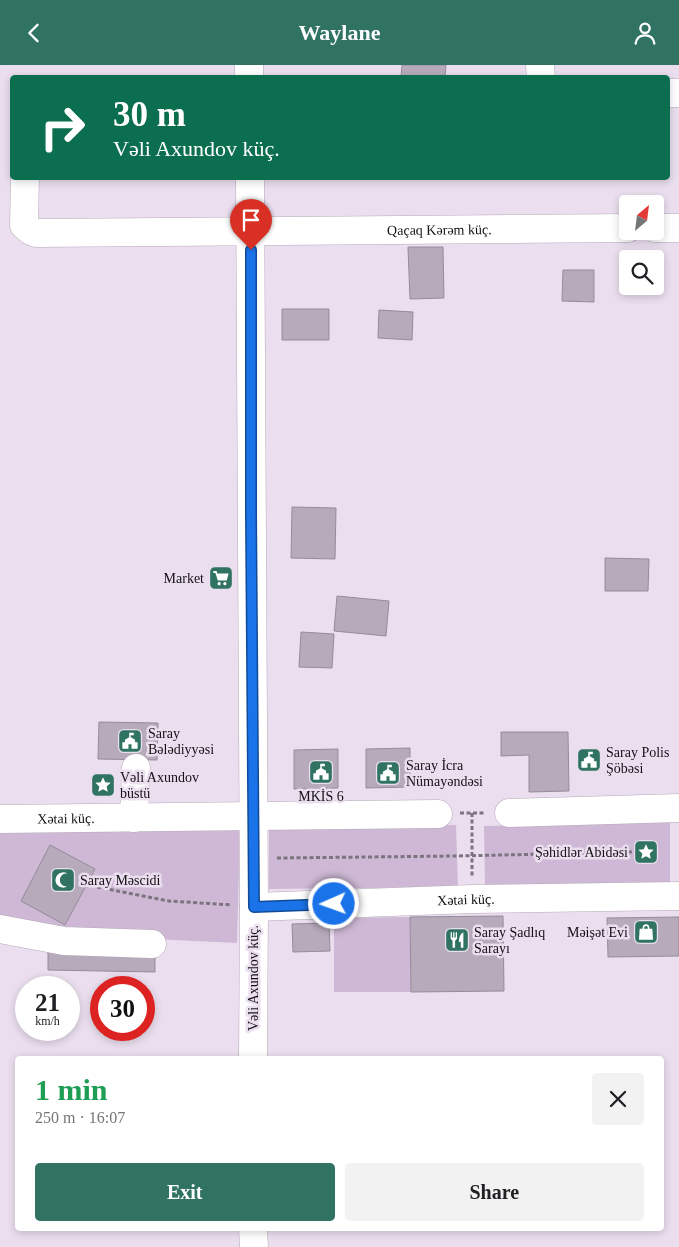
<!DOCTYPE html>
<html lang="en">
<head>
<meta charset="utf-8">
<style>
  :root { --surface:#fff; --page:#f2f2f2; --text:#202124; --muted:#757577; --accent:#317363 }
  body { margin:0; font-family:Georgia,serif; background:var(--page); color:var(--text); height:100vh; display:flex; flex-direction:column; font-size:19px; white-space:nowrap }
  * { box-sizing:border-box; margin:0 }
  p { font-size:16px; color:var(--muted) }
  .icon { flex:none; width:28px; height:28px; fill:none; stroke:currentColor; stroke-width:2; stroke-linecap:round; stroke-linejoin:round }
  .map { position:relative; flex:1; overflow:hidden }
  .details { position:absolute; left:15px; top:991px; width:649px; height:175px; display:flex; flex-direction:column; background:var(--surface); border-radius:5px; box-shadow:0 2px 8px #0003 }
  .details>* { flex:none }
  .banner { position:absolute; left:10px; top:10px; width:660px; height:105px; border-radius:5px; box-shadow:0 2px 8px #0003; background:#0b6e4f; color:#fff; overflow:hidden }
  .needle { width:32px; rotate:28deg }
  .fabs { position:absolute; left:619px; top:130px; display:grid; gap:10px }
  .fabs a { display:grid; place-items:center; width:45px; height:45px; border-radius:5px; background:var(--surface); box-shadow:0 2px 8px #0003; font-size:25px }
  .speed { position:absolute; left:15px; top:911px; display:flex; gap:10px; font-size:25px; font-weight:700; text-align:center }
  .speed>* { display:grid; place-content:center; width:65px; height:65px; border-radius:50%; background:var(--surface); box-shadow:0 2px 8px #0003; line-height:1 }
  .speed small { font-size:12px; font-weight:400 }
  .speed .limit { border:8px solid #d22; background:#fff; color:#111 }
  .pin { position:absolute; display:grid; place-items:center; width:42px; height:42px; color:#fff; margin:-51px -21px; border-radius:50% 50% 50% 0; rotate:-45deg; box-shadow:0 0 5px #0007 }
  .pin .icon { rotate:45deg }
  .me { position:absolute; width:55px; margin:-28px; rotate:268deg; stroke-linejoin:round; filter:drop-shadow(0 0 4px #0008) }
  .turn { display:flex; align-items:center; gap:18px; height:105px; padding:0 20px; font-size:22px }
  .turn .icon { width:65px; height:65px; stroke-width:2.5 }
  .turn b { display:block; font-size:35px; line-height:42px }
  .round { display:grid; place-items:center; flex:none; width:52px; height:52px; border-radius:5px; background:var(--page) }
  .summary { display:flex; align-items:center; justify-content:space-between; height:85px; padding:0 20px }
  h1 { font-size:30px; font-weight:700; line-height:38px; color:#1e9e55 }
  .button { display:flex; gap:10px; margin-top:auto; padding:10px 20px }
  .button a { flex:1; height:58px; border-radius:5px; background:var(--accent); color:#fff; font-size:20px; font-weight:700; line-height:58px; text-align:center }
  .button a+a { background:var(--page); color:var(--text) }
  header { display:flex; justify-content:space-between; align-items:center; height:65px; padding:0 20px; background:var(--accent); color:#fff; font-size:22px; font-weight:700 }
  .map>svg:first-child { display:block }
  .green { fill:#ceb8d5 }
  .building { fill:#b7abbb; stroke:#968b9a }
  .lines { fill:none; stroke-linecap:round; stroke-linejoin:round }
  .minor-casing { stroke:#b5a9b9; stroke-width:29 }
  .path { stroke:#7c747f; stroke-width:3; stroke-dasharray:4 2.5; stroke-linecap:butt }
  .minor { stroke:#fff; stroke-width:28 }
  .route-casing { stroke:#114b97; stroke-width:12 }
  .route { stroke:#1a73e8; stroke-width:9 }
  .labels { text-anchor:middle; dominant-baseline:central; stroke-width:5; stroke-linejoin:round; paint-order:stroke }
  .street-label { font-size:14px; fill:#141015; stroke:#ebdfef }
  .poi-label { font-size:14px; fill:#141015; stroke:#ebdfef; text-anchor:start }
</style>
</head>
<body>
<header><svg class="icon" aria-label="back" viewBox="0 0 24 24"><path d="M15 5l-7 7 7 7"/></svg>Waylane<svg class="icon" aria-label="person" viewBox="0 0 24 24"><circle cx="12" cy="8" r="4"/><path d="M4 21q1-7 8-7t8 7"/></svg></header>
<div class="map">
<svg width="679" height="1182" viewBox="0 0 679 1182">
  <rect width="100%" height="100%" fill="#ebdfef"/>
  <path class="green" d="M 670,757 L 670,821 L 485,820 L 484,761 Z
    M 456,760 L 458,822 L 269,824 L 269,763 Z
    M 0,764 L 240,765 L 237,878 L 69,870 L 0,852 Z
    M 410,852 L 411,927 L 334,927 L 334,853 Z"/>
  <path class="building" d="M 402,0 L 446,0 L 445,12 L 401,12 Z
    M 408,182 L 443,182 L 444,233 L 410,234 Z
    M 563,205 L 594,205 L 594,237 L 562,236 Z
    M 282,244 L 329,244 L 329,275 L 282,275 Z
    M 379,245 L 413,247 L 412,275 L 378,273 Z
    M 292,442 L 336,443 L 335,494 L 291,493 Z
    M 605,493 L 649,494 L 648,526 L 605,526 Z
    M 337,531 L 389,536 L 386,571 L 334,566 Z
    M 301,567 L 334,569 L 332,603 L 299,602 Z
    M 99,657 L 158,658 L 157,695 L 98,694 Z
    M 501,667 L 568,667 L 569,726 L 529,727 L 529,690 L 501,691 Z
    M 410,683 L 410,722 L 366,723 L 366,684 Z
    M 338,684 L 338,723 L 294,724 L 294,685 Z
    M 50,780 L 95,804 L 65,860 L 21,836 Z
    M 503,851 L 504,926 L 411,927 L 410,852 Z
    M 679,852 L 679,891 L 608,892 L 607,853 Z
    M 329,858 L 330,886 L 293,887 L 292,859 Z
    M 48,884 L 155,885 L 155,907 L 48,905 Z"/>
  <g class="lines">
    <defs>
      <g id="minor">
        <path d="M 249,0 L 249,12"/>
        <path d="M 540,1 L 541,12"/>
        <path d="M 668,28 L 679,28"/>
        <path id="s1" d="M 25,112 L 24,160 L 31,166 L 36,168 L 628,163"/>
        <path d="M 250,112 L 254,842 L 253,994"/>
        <path d="M 655,163 L 679,163"/>
        <path d="M 509,748 L 679,743"/>
        <path d="M 134,753 L 136,703"/>
        <path id="s2" d="M 0,754 L 438,749"/>
        <path id="s3" d="M 254,842 L 473,834 L 679,831"/>
        <path d="M 0,864 L 64,876 L 152,879"/>
        <path d="M 253,1164 L 254,1182"/>
      </g>
    </defs>
    <use href="#minor" class="minor-casing"/>
    <path class="path" d="M 460,748 L 486,748
      M 472,748 L 472,812
      M 277,793 L 457,791 L 633,787
      M 97,822 L 169,836 L 232,840"/>
    <use href="#minor" class="minor"/>
  </g>
  <g class="lines">
    <defs>
      <path id="route" d="M 251,185 L 251,448 L 254,842 L 334,839"/>
    </defs>
    <use href="#route" class="route-casing"/>
    <use href="#route" class="route"/>
  </g>
  <defs>
    <symbol id="supermarket-square" viewBox="-11 -11 22 22"><rect x="-9" y="-9" width="18" height="18" rx="4" fill="#317363" stroke="#ebdfef"/><path d="M-6-5.5h2.5l.6 2H6L4.5 2H-2.5L-4.4-4H-6ZM-1.5 3.2a1.3 1.3 0 1 0 .1 0ZM3 3.2a1.3 1.3 0 1 0 .1 0Z" fill="#fff"/></symbol>
    <symbol id="civic-square" viewBox="-11 -11 22 22"><rect x="-9" y="-9" width="18" height="18" rx="4" fill="#317363" stroke="#ebdfef"/><path d="M-.6-6.5H3V-4.5H.6V-3L4-1V1h2V6H-6V1h2V-1L-.6-3ZM-1.2 2.5V6h2.4V2.5Z" fill="#fff"/></symbol>
    <symbol id="sight-square" viewBox="-11 -11 22 22"><rect x="-9" y="-9" width="18" height="18" rx="4" fill="#317363" stroke="#ebdfef"/><path d="M0-6L1.8-2.2L6-1.7L2.9 1.2L3.7 5.4L0 3.3L-3.7 5.4L-2.9 1.2L-6-1.7L-1.8-2.2Z" fill="#fff"/></symbol>
    <symbol id="mosque-square" viewBox="-11 -11 22 22"><rect x="-9" y="-9" width="18" height="18" rx="4" fill="#317363" stroke="#ebdfef"/><path d="M3.5-4.9A6 6 0 1 0 3.5 4.9A5 5 0 1 1 3.5-4.9Z" fill="#fff"/></symbol>
    <symbol id="shop-square" viewBox="-11 -11 22 22"><rect x="-9" y="-9" width="18" height="18" rx="4" fill="#317363" stroke="#ebdfef"/><path d="M-5-2.5h2.3a2.7 3.5 0 0 1 5.4 0H5L5.5 6h-11ZM-1.5-2.5h3a1.5 2.3 0 0 0-3 0Z" fill="#fff"/></symbol>
    <symbol id="restaurant-square" viewBox="-11 -11 22 22"><rect x="-9" y="-9" width="18" height="18" rx="4" fill="#317363" stroke="#ebdfef"/><path d="M-5-6h1v4h1v-4h1v4h1v-4h1v5L-1.5 .5V6h-2V.5L-5-1ZM5-6V6H3V1.5H1.5Q1.5-4 5-6Z" fill="#fff"/></symbol>
  </defs>
  <g fill-rule="evenodd">
    <use href="#supermarket-square" x="207" y="499" width="28" height="28"/>
    <use href="#civic-square" x="116" y="662" width="28" height="28"/>
    <use href="#civic-square" x="575" y="681" width="28" height="28"/>
    <use href="#civic-square" x="307" y="693" width="28" height="28"/>
    <use href="#civic-square" x="374" y="694" width="28" height="28"/>
    <use href="#sight-square" x="89" y="706" width="28" height="28"/>
    <use href="#sight-square" x="632" y="773" width="28" height="28"/>
    <use href="#mosque-square" x="49" y="801" width="28" height="28"/>
    <use href="#shop-square" x="632" y="853" width="28" height="28"/>
    <use href="#restaurant-square" x="443" y="861" width="28" height="28"/>
  </g>
  <g class="labels">
    <g class="street-label">
      <text stroke="none"><textPath href="#s1" startOffset="466">Qaçaq Kərəm küç.</textPath></text>
      <text stroke="none"><textPath href="#s2" startOffset="66">Xətai küç.</textPath></text>
      <text stroke="none"><textPath href="#s3" startOffset="212">Xətai küç.</textPath></text>
      <text transform="translate(253 913) rotate(-90)">Vəli Axundov küç.</text>
    </g>
    <g class="poi-label">
      <text x="204" y="513" text-anchor="end">Market</text>
      <text x="148" y="668">Saray<tspan x="148" dy="16">Bələdiyyəsi</tspan></text>
      <text x="606" y="687">Saray Polis<tspan x="606" dy="16">Şöbəsi</tspan></text>
      <text x="406" y="700">Saray İcra<tspan x="406" dy="16">Nümayəndəsi</tspan></text>
      <text x="120" y="712">Vəli Axundov<tspan x="120" dy="16">büstü</tspan></text>
      <text x="321" y="731" text-anchor="middle">MKİS 6</text>
      <text x="628" y="787" text-anchor="end">Şəhidlər Abidəsi</text>
      <text x="80" y="815">Saray Məscidi</text>
      <text x="474" y="867">Saray Şadlıq<tspan x="474" dy="16">Sarayı</tspan></text>
      <text x="628" y="867" text-anchor="end">Məişət Evi</text>
    </g>
  </g>
</svg>
<div class="fabs">
<a><svg class="needle" viewBox="-14 -14 28 28"><path d="M0-13l5 13h-10z" fill="#e53935"/><path d="M0 13l5-13h-10z" fill="#757577"/></svg></a>
<a><svg class="icon" aria-label="search" viewBox="0 0 24 24"><circle cx="10" cy="10" r="6"/><path d="M15 15l6 6"/></svg></a>
</div>
<div class="speed"><div>21<small>km/h</small></div><div class="limit">30</div></div>
<div class="pin" style="left:251px;top:185px;background:#d93025"><svg class="icon" aria-label="arrive" viewBox="0 0 24 24"><path d="M6 21V4h12l-3 4 3 4H6"/></svg></div>
<svg class="me" style="left:334px;top:839px" viewBox="-20 -20 40 40"><circle r="17" fill="#1a73e8" stroke="#fff" stroke-width="3"/><path d="M0-11L8 9 0 5-8 9z" fill="#fff"/></svg>
<div class="banner">
<div class="turn"><svg class="icon" aria-label="right" viewBox="0 0 24 24"><path d="M7 20v-9h11M14 6l5 5-5 5"/></svg><div><b>30 m</b>Vəli Axundov küç.</div></div>
</div>
<section class="details">
<div class="summary"><div><h1>1 min</h1><p>250 m · 16:07</p></div><a class="round"><svg class="icon" aria-label="close" viewBox="0 0 24 24"><path d="M6 6l12 12M18 6L6 18"/></svg></a></div>
<div class="button"><a>Exit</a><a>Share</a></div>
</section>
</div>
</body>
</html>
